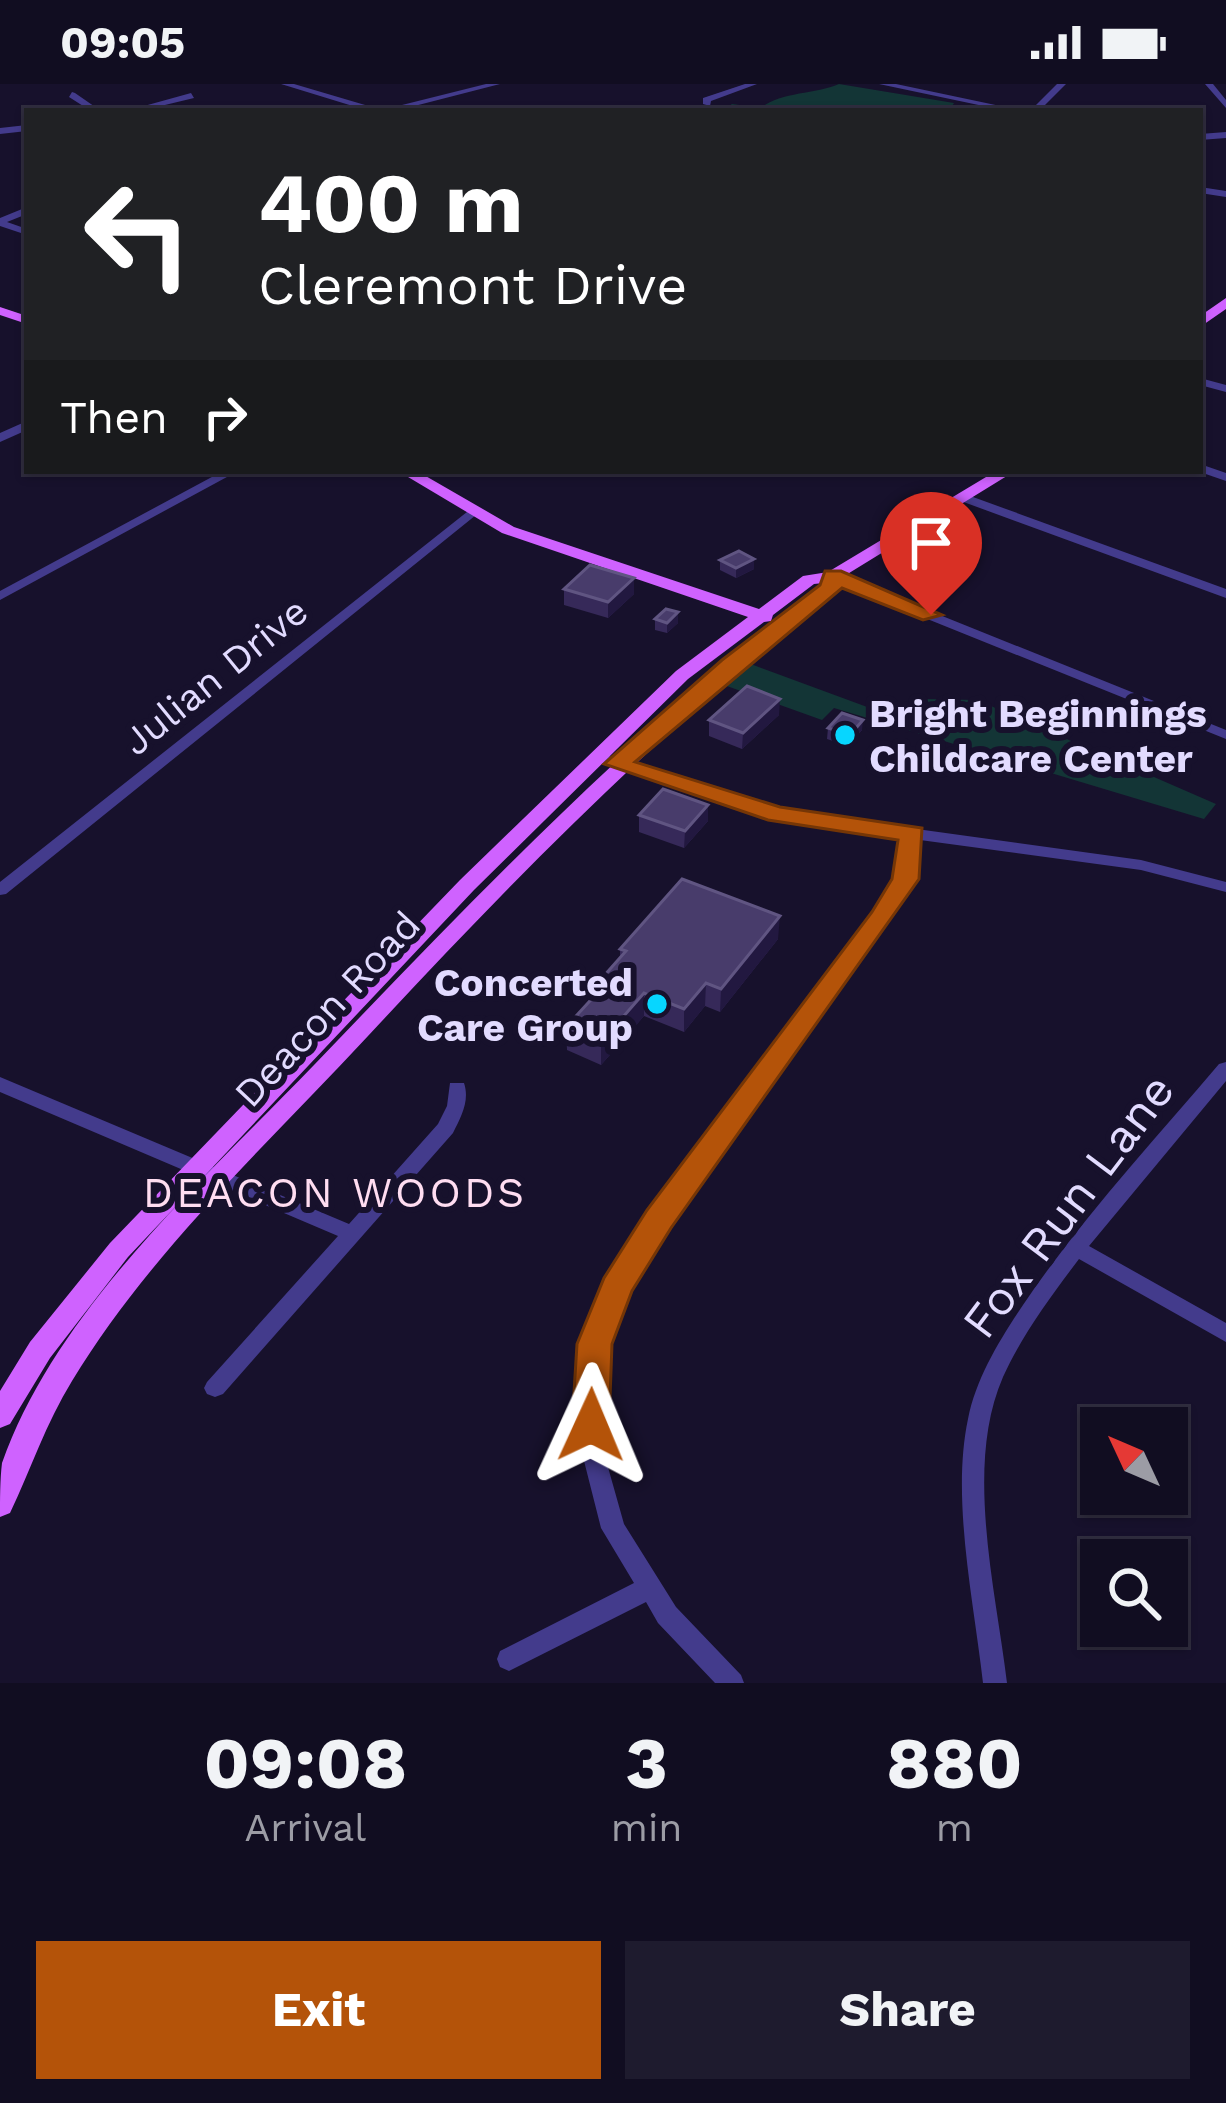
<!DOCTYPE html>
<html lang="en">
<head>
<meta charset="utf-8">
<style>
  :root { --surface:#110d21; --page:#1e1b2e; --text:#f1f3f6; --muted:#9c9ca5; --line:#302d3f; --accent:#b45309 }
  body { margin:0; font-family:"Work Sans",sans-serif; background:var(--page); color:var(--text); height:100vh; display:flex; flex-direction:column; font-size:45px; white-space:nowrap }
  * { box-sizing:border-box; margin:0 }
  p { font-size:39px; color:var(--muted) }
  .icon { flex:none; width:66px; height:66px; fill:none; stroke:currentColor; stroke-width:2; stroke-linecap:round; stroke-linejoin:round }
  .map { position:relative; height:1599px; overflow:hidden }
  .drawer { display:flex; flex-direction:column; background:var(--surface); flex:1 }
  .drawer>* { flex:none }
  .hud { position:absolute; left:24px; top:24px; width:1179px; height:366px; border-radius:0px; box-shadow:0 3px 9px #0004,0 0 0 3px var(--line); background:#202124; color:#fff; overflow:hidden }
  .needle { width:78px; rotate:314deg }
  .tools { position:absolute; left:1080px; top:1323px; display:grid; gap:24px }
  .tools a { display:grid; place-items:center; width:108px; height:108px; border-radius:0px; background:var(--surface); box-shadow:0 3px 9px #0004,0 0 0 3px var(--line); font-size:60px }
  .pin { position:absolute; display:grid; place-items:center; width:102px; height:102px; color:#fff; margin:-123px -51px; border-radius:50% 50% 50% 0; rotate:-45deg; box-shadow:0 0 12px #0007 }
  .pin .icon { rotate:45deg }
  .me { position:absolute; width:132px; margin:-66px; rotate:1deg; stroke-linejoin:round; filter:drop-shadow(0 0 9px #0008) }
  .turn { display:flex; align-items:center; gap:42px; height:252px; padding:0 36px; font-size:54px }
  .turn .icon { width:156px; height:156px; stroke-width:2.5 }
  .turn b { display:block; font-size:84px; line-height:102px }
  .then { display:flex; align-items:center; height:114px; padding:0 36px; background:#0003; gap:24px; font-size:45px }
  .eta { display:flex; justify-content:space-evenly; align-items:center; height:204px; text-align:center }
  .eta b { font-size:72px; font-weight:700; line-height:84px }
  .button { display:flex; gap:24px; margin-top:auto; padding:24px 36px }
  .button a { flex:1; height:138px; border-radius:0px; background:var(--accent); color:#fff; font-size:48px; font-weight:700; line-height:138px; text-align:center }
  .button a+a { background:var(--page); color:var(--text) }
  .status { display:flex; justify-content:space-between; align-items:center; height:84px; padding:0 60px; background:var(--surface); direction:ltr }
  .status svg { height:33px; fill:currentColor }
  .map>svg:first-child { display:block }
  .green { fill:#133536 }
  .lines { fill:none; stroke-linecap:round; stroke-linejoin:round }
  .minor { fill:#433b8c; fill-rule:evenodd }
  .major { fill:#cf62ff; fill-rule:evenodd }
  .wall { fill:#362959 }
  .shaded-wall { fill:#221840 }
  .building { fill:#483c6b; stroke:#605582; stroke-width:3 }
  .route { fill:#b45309; stroke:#753606; stroke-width:3 }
  .poi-dot { fill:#07d6ff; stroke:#17112c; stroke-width:4.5 }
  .labels { text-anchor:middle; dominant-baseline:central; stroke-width:12; stroke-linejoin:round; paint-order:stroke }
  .street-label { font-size:39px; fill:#e2dbff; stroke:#17112c }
  .poi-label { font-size:39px; font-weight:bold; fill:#e2dbff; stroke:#17112c; text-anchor:start }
  .neighbourhood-label { font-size:42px; letter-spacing:3px; fill:#ffddf1; stroke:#17112c }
  .near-street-label { font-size:48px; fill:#e2dbff; stroke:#17112c }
</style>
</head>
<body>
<div class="status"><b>09:05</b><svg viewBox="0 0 49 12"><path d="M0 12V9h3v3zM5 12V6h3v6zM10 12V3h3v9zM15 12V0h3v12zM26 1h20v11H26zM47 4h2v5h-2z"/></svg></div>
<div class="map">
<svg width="1226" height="1599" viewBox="0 0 1226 1599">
  <rect width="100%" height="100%" fill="#17112c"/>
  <path class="green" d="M 839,0 L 954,19 L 949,27 L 725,25 L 732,20 L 761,24 C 780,8 816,10 839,0 Z
    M 748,579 L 897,634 L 930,636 L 912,621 L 926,615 L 977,616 L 1216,720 L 1204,735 L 834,624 L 822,636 L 724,601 Z"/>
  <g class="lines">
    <path class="minor" d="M 281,0 L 294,0 L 382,26 L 486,0 L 500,0 L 395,27 L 369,27 Z
      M 745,0 L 757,0 L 711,17 L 710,22 L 703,20 L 703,14 Z
      M 879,0 L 896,0 L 1024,27 L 1007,27 Z
      M 1057,0 L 1066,0 L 1039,27 L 1030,27 Z
      M 1205,0 L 1213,0 L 1226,16 L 1226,24 Z
      M 72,8 L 75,9 L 101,27 L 91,27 L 69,13 Z
      M 191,9 L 194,14 L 140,27 L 126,27 Z
      M 27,41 L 27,47 L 0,50 L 0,44 Z
      M 1226,48 L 1226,54 L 1200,56 L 1200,50 Z
      M 1200,103 L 1226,107 L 1226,113 L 1200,109 Z
      M 27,123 L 27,130 L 7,138 L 27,145 L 27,151 L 0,142 L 0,134 Z
      M 1200,294 L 1226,301 L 1226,308 L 1200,301 Z
      M 27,337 L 27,346 L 0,358 L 0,349 Z
      M 1200,380 L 1226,389 L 1226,397 L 1197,387 L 1200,387 Z
      M 223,387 L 238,387 L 0,516 L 0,507 Z
      M 962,409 L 1226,505 L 1226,514 L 958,416 L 958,410 Z
      M 472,424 L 478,428 L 476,431 L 6,810 L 0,811 L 0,798 Z
      M 833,488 L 1226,646 L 1226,655 L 828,495 L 826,492 Z
      M 596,668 L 779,726 L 1141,776 L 1226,798 L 1226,808 L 1141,786 L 920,756 L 906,811 L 640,1180 L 606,1260 L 601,1324 L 604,1369 L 624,1440 L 676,1523 L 741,1591 L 744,1599 L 715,1599 L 658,1539 L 646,1518 L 509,1587 L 500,1583 L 497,1575 L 500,1567 L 634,1499 L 601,1444 L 582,1369 L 579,1324 L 584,1260 L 624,1170 L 892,806 L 904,753 L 777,736 L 591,676 L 588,673 L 591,670 Z
      M 1226,978 L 1226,997 L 1089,1162 L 1226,1239 L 1226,1258 L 1079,1175 C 1051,1212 1022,1251 1003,1293 C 964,1382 996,1506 1007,1599 L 983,1599 C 974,1518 951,1415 968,1335 C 976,1294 1000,1255 1023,1221 C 1081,1135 1152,1059 1219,980 Z
      M 0,993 L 349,1140 L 438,1040 L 447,1022 L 450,999 L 464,999 C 470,1017 461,1033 453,1049 L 223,1310 L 215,1313 L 207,1310 L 204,1304 L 207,1298 L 338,1152 L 0,1008 Z"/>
    <path class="major" d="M 1226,214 L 1226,225 L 1200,243 L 1200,232 Z
      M 0,223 L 27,232 L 27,240 L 0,231 Z
      M 398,387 L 417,387 L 514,443 L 759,525 L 803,492 L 828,488 L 996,387 L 1015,387 L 841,494 L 837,508 C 665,640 516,793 368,952 C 265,1063 151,1167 72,1297 C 46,1339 31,1385 10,1429 L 0,1433 C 0,1416 0,1395 2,1379 C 56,1226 204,1095 314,981 C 476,812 636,645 823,502 L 823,499 L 814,500 L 773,531 L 771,537 L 764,538 L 688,595 L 474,806 L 128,1173 L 50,1274 L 10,1340 L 0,1344 L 0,1307 L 30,1258 L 110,1159 L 460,796 L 676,587 L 748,533 L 502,449 Z"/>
  </g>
  <path class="wall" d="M 720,476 L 754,485 L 736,494 L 720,486 Z
    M 564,505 L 634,510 L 608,534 L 564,521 Z
    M 678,528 L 678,539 L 667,549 L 655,546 L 655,535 Z
    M 779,631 L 742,665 L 709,652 L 709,636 Z
    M 828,644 L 862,646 L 848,662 L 827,655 Z
    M 708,721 L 708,737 L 684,764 L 639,748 L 639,731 Z
    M 778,855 L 720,928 L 705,922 L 684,948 L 644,932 L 601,981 L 567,966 L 566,943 L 603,902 L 603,893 L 620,874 L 620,865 Z"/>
  <path class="shaded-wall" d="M 754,475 L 754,485 L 736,494 L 736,484 Z
    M 634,494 L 634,510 L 608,534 L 608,518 Z
    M 678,528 L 678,539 L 667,549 L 667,539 Z
    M 780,615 L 779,631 L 742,665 L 743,649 Z
    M 863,636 L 862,646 L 848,662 L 850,651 Z
    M 708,721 L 708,737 L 684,764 L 685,747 Z
    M 780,832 L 778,855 L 720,928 L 721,905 Z
    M 706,899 L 705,922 L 684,948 L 684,925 Z
    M 644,909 L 644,932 L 601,981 L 601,958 Z"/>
  <path class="building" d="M 739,467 L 754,475 L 736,484 L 720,476 Z
    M 590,481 L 634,494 L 608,518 L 564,505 Z
    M 666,525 L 678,528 L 667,539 L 655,535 Z
    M 747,602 L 780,615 L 743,649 L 709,636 Z
    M 842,629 L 863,636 L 850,651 L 828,644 Z
    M 663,705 L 708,721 L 685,747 L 639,731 Z
    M 682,795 L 780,832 L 721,905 L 706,899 L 684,925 L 644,909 L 601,958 L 566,943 L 610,895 L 603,893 L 626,867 L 620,865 Z"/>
  <path class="route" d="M 825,487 L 841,487 L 942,531 L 923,536 L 842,504 L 635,678 L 780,723 L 922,744 L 919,795 L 671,1144 L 632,1207 L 612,1260 L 609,1341 L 604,1352 L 591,1357 L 578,1352 L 572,1341 L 577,1260 L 604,1194 L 647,1126 L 872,828 L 892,795 L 898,756 L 768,736 L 604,680 L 722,576 L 820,501 Z"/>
  <g class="poi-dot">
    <circle cx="845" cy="651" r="12"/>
    <circle cx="657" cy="920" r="12"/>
  </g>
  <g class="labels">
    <g class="street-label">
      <text transform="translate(215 592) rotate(-39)">Julian Drive</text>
      <text transform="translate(327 925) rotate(-47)">Deacon Road</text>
    </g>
    <g class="poi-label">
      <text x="869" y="629">Bright Beginnings<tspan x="869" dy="45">Childcare Center</tspan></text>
      <text x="633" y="898" text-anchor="end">Concerted<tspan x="633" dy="45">Care Group</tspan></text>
    </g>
    <g class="neighbourhood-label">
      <text x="335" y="1108">DEACON WOODS</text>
    </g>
    <g class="near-street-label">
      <text transform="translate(1068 1122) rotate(-53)">Fox Run Lane</text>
    </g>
  </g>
</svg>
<div class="tools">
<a><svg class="needle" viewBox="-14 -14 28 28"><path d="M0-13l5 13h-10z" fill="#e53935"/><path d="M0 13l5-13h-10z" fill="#9c9ca5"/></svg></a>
<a><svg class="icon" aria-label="search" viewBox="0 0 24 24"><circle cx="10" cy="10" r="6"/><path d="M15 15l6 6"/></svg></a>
</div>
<div class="pin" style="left:931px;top:531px;background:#d93025"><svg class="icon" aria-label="arrive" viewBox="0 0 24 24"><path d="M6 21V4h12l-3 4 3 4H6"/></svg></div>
<svg class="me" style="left:591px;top:1341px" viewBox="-20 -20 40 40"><path d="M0-17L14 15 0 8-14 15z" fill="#b45309" stroke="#fff" stroke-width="4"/></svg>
<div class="hud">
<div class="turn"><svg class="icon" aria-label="left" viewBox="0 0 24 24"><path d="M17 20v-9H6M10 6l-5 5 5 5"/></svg><div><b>400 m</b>Cleremont Drive</div></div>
<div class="then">Then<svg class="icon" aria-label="right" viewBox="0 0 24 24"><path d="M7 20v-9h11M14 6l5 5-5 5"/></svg></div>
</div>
</div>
<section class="drawer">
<div class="eta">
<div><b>09:08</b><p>Arrival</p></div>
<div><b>3</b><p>min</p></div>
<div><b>880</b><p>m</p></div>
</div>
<div class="button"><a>Exit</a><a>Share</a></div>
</section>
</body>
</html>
